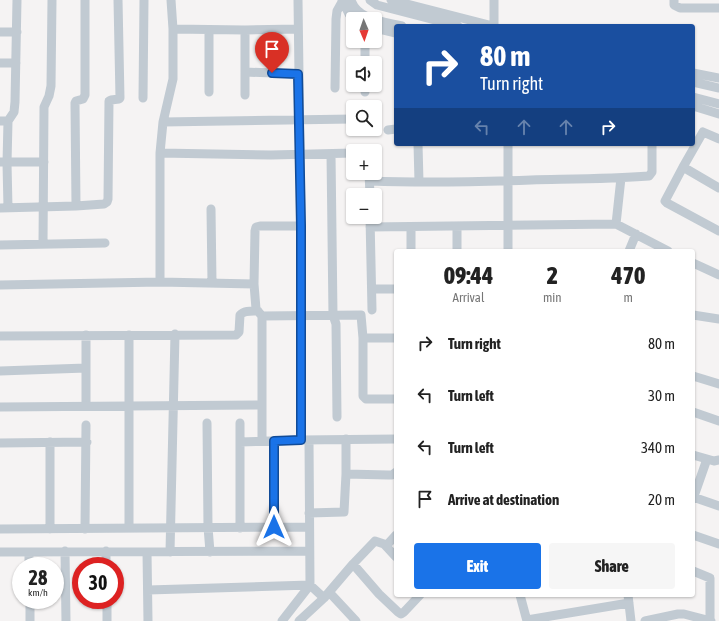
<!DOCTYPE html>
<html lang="en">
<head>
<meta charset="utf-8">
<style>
  :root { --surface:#fff; --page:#f6f6f6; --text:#222; --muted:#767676; --accent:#1a73e8 }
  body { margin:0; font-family:"Asap Condensed",sans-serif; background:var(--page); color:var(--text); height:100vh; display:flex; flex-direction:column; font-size:15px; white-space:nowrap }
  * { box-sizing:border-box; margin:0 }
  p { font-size:13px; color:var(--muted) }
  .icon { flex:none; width:22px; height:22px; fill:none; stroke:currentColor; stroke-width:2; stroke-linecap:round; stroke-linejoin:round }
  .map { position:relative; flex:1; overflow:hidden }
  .side { position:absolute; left:394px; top:249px; width:301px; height:348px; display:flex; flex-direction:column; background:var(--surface); border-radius:4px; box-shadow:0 1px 3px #0004 }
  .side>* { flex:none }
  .hud { position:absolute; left:394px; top:24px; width:301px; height:122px; border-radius:4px; box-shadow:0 1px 3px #0004; background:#1a4fa0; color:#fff; overflow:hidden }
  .needle { width:26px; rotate:178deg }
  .buttons { position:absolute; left:346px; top:12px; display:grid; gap:8px }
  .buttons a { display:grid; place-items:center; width:36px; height:36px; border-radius:4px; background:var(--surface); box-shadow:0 1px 3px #0004; font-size:20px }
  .speed { position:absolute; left:12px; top:557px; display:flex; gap:8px; font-size:20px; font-weight:700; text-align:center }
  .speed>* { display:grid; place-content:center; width:52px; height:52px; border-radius:50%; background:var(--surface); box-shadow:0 1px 3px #0004; line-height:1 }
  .speed small { font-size:10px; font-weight:400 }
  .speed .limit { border:6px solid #d22; background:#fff; color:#111 }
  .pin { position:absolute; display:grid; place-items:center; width:34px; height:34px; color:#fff; margin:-41px -17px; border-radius:50% 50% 50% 0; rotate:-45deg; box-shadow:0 0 4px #0007 }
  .pin .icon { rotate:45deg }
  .me { position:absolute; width:44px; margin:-22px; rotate:0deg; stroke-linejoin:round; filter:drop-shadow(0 0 3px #0008) }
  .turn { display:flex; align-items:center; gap:14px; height:84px; padding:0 20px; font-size:18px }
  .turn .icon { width:52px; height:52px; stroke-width:2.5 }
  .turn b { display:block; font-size:28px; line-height:34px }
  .lanes { display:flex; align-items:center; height:38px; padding:0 20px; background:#0003; justify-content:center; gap:20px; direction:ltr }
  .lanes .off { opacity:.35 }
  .eta { display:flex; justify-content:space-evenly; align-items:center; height:68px; text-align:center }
  .eta b { font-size:24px; font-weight:800; line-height:28px }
  .primary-button { display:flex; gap:8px; margin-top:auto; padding:8px 20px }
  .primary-button a { flex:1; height:46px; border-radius:4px; background:var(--accent); color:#fff; font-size:16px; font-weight:800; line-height:46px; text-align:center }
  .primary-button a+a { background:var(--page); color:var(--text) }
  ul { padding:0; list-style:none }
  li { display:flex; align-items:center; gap:12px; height:52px; padding:0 20px }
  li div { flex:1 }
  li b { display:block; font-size:15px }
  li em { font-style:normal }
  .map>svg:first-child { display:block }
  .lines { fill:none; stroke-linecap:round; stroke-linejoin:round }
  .minor { stroke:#c1cad2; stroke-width:9 }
  .route-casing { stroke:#114b97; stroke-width:10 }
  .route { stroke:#1a73e8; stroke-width:7 }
</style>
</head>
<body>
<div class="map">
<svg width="719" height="621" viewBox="0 0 719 621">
  <rect width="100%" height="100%" fill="#f5f3f3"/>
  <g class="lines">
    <path class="minor" d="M 298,0 L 301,226 L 301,440
      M 342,0 L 349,14 L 353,19
      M 351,0 C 357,20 385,22 402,26
      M 370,0 L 377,5 L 458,26
      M 391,0 L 493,26
      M 674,0 L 674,5 L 680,8 L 719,8
      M 494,26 L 494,0
      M 375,28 L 396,33
      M 173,29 L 245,30 L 298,29
      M 0,32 L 17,32
      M 0,63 L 16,63
      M 365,63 L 365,41
      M 245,72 L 298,74
      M 693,73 L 719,78
      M 693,82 L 719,88
      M 335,88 L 336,19 L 337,11 L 342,2
      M 209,92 L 209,30
      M 365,92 L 365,85
      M 245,95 L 245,30
      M 693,97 L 719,104
      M 143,98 L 144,0
      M 693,106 L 719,114
      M 0,121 L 8,121 L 7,163 L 8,208
      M 8,121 L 14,112 L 15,102 L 17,0
      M 163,122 L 173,79 L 173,29 L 171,0
      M 388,130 L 396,129
      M 418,144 L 419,182
      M 160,153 L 271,155 L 353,153
      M 331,154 L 333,315 L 336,324 L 337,417
      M 0,162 L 44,162
      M 683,167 L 703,132 L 719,139
      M 369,173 L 370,195
      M 370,181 C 423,183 477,182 531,180 C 570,179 609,179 649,176 L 652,172 L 652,144
      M 719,188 L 683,167 L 665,201 L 667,203 L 719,231
      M 76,206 L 104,204 L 107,202 L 108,199 L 109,101 L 111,100 L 119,99 L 120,98 L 118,0
      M 0,208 L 76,206 L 75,103 L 76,101 L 83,99 L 85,95 L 85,0
      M 211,209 L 212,282
      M 370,217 L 372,310
      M 616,224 L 621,178
      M 370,227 L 616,224 L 668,251
      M 411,227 L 411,251
      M 457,227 L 457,251
      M 43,244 L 44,107 L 49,96 L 51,86 L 52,0
      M 0,245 L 105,243
      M 508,251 L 508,144
      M 629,251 L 636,234
      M 693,263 L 719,275
      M 160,282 L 160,153 L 163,122 L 353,119
      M 0,285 L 160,282 L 254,284 L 255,231 L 256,227 L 260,226 L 301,226
      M 372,289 L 396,289
      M 693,315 L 719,319
      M 262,316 L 361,315 L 363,338 L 363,396 L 366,399 L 396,399
      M 86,335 L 86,406
      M 129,335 L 129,528
      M 0,336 L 236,335 L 239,332 L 240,315 C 244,310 252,311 258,311
      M 363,338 L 396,338
      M 0,371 L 86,368
      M 693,376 L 719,384
      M 262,405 L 262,441
      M 0,407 L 262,405 L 262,316 L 256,309 L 254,284
      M 693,412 L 719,421
      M 207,423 L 208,527 L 210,552
      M 240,423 L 240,528
      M 274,441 L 274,527
      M 50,442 L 50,529
      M 240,442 L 301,440 L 396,439
      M 0,443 L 87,442
      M 693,455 L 714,461 L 719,460
      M 346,474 L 388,475 L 392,475 L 396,472
      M 693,497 L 719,506
      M 693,499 L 707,459
      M 309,513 L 344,512 L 346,474 L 346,439
      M 0,529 L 309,527
      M 85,529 L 86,425
      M 693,535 L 719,544
      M 386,546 L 396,535
      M 65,551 L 66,621
      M 106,551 L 106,566
      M 0,552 L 309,551
      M 29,552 L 29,566
      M 147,552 L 148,621
      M 170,552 L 175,334
      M 353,564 L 379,594 L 398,612 L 401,614 L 404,612 L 420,595
      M 693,571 L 710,578 L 710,621
      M 148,590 L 310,585 L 324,598
      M 329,592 L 356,621
      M 520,595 L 527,621
      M 628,595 L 631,621
      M 30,600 L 30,621
      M 107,600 L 107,621
      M 527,620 L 629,603
      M 282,621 L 310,585 L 309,440
      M 299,621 L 324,598 L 353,564 L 375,541 L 384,544 L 396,557
      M 645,621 L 678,614 L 684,614 L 711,621"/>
  </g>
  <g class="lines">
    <defs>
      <path id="route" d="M 272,73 L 298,74 L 301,226 L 301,440 L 274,441 L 274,527"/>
    </defs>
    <use href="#route" class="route-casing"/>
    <use href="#route" class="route"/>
  </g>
</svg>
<div class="buttons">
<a><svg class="needle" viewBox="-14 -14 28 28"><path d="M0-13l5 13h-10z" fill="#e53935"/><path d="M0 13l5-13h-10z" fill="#767676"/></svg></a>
<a><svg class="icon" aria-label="sound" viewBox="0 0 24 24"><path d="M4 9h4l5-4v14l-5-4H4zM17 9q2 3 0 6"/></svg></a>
<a><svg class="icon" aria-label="search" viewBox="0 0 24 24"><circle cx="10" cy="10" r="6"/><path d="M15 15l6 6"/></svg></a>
<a>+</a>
<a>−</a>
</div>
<div class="speed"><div>28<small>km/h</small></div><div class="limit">30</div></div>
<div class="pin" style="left:272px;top:73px;background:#d93025"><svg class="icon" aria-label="arrive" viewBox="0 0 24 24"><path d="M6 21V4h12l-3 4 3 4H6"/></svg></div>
<svg class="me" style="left:274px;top:527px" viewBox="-20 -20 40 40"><path d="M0-17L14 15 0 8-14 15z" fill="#1a73e8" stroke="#fff" stroke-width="4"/></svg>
<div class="hud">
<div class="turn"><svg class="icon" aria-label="right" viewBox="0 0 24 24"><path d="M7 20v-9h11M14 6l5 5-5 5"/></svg><div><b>80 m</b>Turn right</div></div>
<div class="lanes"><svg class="icon off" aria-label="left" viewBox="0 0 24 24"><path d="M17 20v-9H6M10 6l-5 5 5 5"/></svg><svg class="icon off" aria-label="ahead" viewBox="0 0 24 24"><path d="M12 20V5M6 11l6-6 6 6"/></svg><svg class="icon off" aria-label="ahead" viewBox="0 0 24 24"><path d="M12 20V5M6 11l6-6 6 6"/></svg><svg class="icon" aria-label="right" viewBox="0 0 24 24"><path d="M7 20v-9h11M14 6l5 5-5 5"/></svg></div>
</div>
<section class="side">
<div class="eta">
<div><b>09:44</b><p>Arrival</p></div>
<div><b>2</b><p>min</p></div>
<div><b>470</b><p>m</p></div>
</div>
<ul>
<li><svg class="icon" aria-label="right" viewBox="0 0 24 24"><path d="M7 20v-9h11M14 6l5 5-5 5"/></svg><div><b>Turn right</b></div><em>80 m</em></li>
<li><svg class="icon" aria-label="left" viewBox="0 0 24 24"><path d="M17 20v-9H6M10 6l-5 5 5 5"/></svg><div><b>Turn left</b></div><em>30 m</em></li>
<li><svg class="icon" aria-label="left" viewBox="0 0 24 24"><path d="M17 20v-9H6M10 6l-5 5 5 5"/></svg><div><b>Turn left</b></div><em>340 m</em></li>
<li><svg class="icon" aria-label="arrive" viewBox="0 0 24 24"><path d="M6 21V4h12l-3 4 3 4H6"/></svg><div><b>Arrive at destination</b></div><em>20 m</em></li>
</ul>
<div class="primary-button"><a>Exit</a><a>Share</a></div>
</section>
</div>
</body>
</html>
